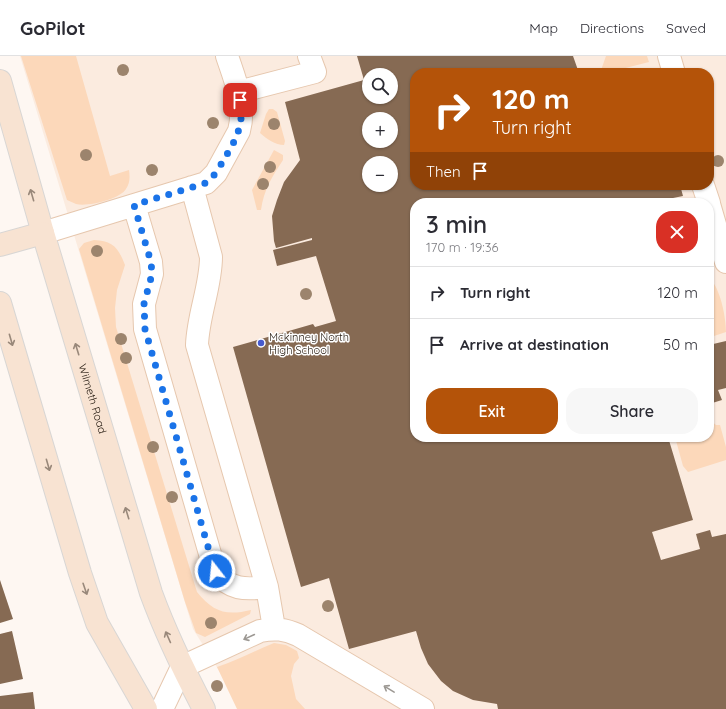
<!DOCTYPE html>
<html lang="en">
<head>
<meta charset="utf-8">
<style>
  :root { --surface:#fff; --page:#f7f7f7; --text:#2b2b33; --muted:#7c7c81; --line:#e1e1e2; --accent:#b45309 }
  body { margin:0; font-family:Quicksand,sans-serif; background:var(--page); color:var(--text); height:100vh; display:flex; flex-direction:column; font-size:15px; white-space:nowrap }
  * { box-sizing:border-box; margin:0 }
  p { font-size:13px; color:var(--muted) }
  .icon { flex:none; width:22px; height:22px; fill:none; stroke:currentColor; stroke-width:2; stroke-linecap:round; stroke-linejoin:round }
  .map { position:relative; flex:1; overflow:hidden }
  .panel { position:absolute; left:410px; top:142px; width:304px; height:244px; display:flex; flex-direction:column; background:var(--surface); border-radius:16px; box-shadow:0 1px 3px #0004 }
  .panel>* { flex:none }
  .hud { position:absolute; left:410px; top:12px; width:304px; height:122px; border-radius:16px; box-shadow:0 1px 3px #0004; background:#b45309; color:#fff; overflow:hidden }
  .controls { position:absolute; left:362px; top:12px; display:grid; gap:8px }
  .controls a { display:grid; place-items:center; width:36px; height:36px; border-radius:50%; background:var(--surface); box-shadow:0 1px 3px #0004; font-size:20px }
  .pin { position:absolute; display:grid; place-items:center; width:34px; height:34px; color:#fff; margin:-17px; border-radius:8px; box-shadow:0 2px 6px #0006 }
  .me { position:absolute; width:44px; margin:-22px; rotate:344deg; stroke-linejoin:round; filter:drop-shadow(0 0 3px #0008) }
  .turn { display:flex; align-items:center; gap:14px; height:84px; padding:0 16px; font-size:18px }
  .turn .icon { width:52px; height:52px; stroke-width:2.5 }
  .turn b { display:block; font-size:28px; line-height:34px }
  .then { display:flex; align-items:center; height:38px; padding:0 16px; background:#0003; gap:8px; font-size:15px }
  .round { display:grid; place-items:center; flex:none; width:42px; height:42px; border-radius:16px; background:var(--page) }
  .summary { display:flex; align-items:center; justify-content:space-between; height:68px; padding:0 16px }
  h1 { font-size:24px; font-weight:600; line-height:30px }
  .primary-button { display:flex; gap:8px; margin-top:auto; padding:8px 16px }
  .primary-button a { flex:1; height:46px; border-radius:16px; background:var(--accent); color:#fff; font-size:16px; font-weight:600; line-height:46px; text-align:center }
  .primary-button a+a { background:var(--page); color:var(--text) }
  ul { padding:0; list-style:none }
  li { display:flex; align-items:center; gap:12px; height:52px; padding:0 16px; border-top:1px solid var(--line) }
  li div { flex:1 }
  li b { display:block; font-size:15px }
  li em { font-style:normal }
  header { display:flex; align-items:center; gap:24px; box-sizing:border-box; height:56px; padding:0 20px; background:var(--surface); border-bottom:1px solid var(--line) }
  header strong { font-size:19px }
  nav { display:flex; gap:22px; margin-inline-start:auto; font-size:14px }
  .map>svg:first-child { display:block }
  .built { fill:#fbebdf; fill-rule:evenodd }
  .green { fill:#fcd8ba }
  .building { fill:#866a53; fill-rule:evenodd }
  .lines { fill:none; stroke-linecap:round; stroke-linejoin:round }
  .minor-casing { stroke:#e6c7ae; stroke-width:24 }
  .major-casing { stroke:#d8d6d4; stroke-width:24 }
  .minor { stroke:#fff; stroke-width:22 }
  .major { stroke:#f8e3d2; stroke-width:22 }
  .tree { fill:#9c846d }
  .oneway { stroke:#99887a }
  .oneway2 { stroke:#9c9893 }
  .route { stroke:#1a73e8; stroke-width:7; stroke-dasharray:0 12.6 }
  .poi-dot { fill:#465ace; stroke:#fff; stroke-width:1.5 }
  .labels { text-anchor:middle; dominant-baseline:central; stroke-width:3; stroke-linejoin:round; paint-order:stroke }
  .poi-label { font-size:11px; fill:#24190f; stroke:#fff; text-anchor:start }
  .street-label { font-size:11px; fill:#24190f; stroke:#fff }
</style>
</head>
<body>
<header>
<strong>GoPilot</strong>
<nav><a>Map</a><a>Directions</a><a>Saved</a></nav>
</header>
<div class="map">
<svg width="726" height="653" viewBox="0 0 726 653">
  <rect width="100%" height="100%" fill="#fef7f2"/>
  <path class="built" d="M 20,0 L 726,0 L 726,653 L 243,653 L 193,573 ZM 415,17 L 709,17 L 709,129 L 415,129 ZM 369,19 L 391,19 L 391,41 L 369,41 ZM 369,63 L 391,63 L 391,85 L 369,85 ZM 369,107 L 391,107 L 391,129 L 369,129 ZM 415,147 L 709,147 L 709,381 L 415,381 Z"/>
  <path class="green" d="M 21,0 L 76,0 L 110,120 L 129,114 C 130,121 130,127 126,133 C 120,143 88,151 76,148 C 73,147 70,145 67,144 Z
    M 606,0 L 647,0 L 649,6 L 606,17 L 600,17 Z
    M 269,53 L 273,53 L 277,56 L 285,85 L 284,89 C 275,89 267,83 260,77 L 266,58 Z
    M 274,94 L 283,99 L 283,104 C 272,121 264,133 261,154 L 257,154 L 252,134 Z
    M 94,184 C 113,185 118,191 125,209 L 117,234 L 115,252 L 116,271 L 197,536 C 213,556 226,560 251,554 L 250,558 L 205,581 L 196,577 L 185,546 L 79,193 L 84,187 Z
    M 712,225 C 721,236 726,262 726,276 L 714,280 L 709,263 L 709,226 Z
    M 709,363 L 716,369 L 720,369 L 726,391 L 726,404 L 688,416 L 683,410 L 675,381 L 709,381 Z
    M 274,587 L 286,589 L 297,595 L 299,602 L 294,608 L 291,620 L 296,643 L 305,653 L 237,653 L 217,611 C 236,605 254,595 274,587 Z"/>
  <path class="building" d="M 357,0 L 573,0 L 579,17 L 415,17 L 415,129 L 680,129 L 683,140 L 663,144 L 664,147 L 415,147 L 415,381 L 668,381 L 693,464 L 652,476 L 661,504 L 700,493 L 696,478 L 710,474 L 712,481 L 726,478 L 726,653 L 498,653 L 497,648 L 473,644 L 453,635 L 441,625 L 428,608 L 421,592 L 416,575 L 349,593 L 329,522 L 301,531 L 233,291 L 313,268 L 315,271 L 336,265 L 316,200 L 277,210 L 273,194 L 312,184 L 312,182 L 276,192 L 274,185 L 272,160 L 277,144 L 284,126 L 300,104 L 285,46 L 364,24 ZM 369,19 L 391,19 L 391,41 L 369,41 ZM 369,63 L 391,63 L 391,85 L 369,85 ZM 369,107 L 391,107 L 391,129 L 369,129 Z
    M 726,285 L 726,332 L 718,334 L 722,344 L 709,348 L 709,289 Z
    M 0,524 L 13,563 L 0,567 Z
    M 12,575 L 23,623 L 0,628 L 0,578 Z
    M 33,636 L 35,653 L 0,653 L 0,640 Z"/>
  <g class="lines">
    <defs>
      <path id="minor" d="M 669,0 L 674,17
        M 238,36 L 315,16 L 309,0
        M 703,129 L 709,147
        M 192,131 L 211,201 C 211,230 198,259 197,289 L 267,531 L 274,572
        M 709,148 L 726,206
        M 134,149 L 151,206 L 152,218 L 144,248 L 145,273 L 215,515 C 230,534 245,534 267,531
        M 43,177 L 206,127 L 216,117 L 239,75 C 246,49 235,24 227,0
        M 162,653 L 182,611 L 260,575 C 275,572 285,573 298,579 L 423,653"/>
      <g id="major">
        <path id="s1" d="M 0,25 L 43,177 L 151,537 C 166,578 184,615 204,653"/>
        <path d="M 0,189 L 43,177"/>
        <path d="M 0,247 L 80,517 L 97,567 L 146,653"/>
      </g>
    </defs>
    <use href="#minor" class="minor-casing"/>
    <use href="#major" class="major-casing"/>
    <use href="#minor" class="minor"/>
    <use href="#major" class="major"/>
  </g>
  <g class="tree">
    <circle cx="123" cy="14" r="6"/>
    <circle cx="213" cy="67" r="6"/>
    <circle cx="274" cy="68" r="6"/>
    <circle cx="86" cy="99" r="6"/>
    <circle cx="718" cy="105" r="6"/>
    <circle cx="270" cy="111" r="6"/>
    <circle cx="152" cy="114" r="6"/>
    <circle cx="263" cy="128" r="6"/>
    <circle cx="97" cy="195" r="6"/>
    <circle cx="306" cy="238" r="6"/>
    <circle cx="121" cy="283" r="6"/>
    <circle cx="126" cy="302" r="6"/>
    <circle cx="153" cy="391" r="6"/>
    <circle cx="172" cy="441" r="6"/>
    <circle cx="328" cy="550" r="6"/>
    <circle cx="211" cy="567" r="6"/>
    <circle cx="217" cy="630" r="6"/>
  </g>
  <defs><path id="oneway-shaft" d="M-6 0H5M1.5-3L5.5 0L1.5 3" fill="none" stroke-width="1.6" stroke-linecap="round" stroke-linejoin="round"/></defs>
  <g class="oneway">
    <use href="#oneway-shaft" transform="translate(32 139) rotate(-106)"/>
    <use href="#oneway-shaft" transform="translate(11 284) rotate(74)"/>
    <use href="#oneway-shaft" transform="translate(77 293) rotate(-107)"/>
    <use href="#oneway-shaft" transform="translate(48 409) rotate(74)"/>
    <use href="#oneway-shaft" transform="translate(127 457) rotate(-107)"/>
    <use href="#oneway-shaft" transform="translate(85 533) rotate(71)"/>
    <use href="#oneway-shaft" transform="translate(168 581) rotate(-114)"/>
  </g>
  <g class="oneway2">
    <use href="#oneway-shaft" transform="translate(249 581) rotate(155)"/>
    <use href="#oneway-shaft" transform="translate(389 633) rotate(-149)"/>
  </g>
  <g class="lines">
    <path class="route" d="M 215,515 L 145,273 L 144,248 L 152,218 L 151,206 L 134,149 L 206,127 L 216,117 C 230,92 246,74 240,44"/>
  </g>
  <circle class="poi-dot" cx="261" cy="287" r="4"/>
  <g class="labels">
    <g class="poi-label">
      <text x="269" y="281">Mckinney North<tspan x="269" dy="13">High School</tspan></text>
    </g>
    <g class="street-label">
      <text stroke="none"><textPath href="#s1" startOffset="331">Wilmeth Road</textPath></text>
    </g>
  </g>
</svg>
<div class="controls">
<a><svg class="icon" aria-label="search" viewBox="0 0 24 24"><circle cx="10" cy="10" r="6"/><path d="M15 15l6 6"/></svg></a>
<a>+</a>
<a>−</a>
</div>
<div class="pin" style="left:240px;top:44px;background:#d93025"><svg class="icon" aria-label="arrive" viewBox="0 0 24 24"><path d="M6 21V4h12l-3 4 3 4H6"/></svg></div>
<svg class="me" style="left:215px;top:515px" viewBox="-20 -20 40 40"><circle r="17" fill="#1a73e8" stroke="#fff" stroke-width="3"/><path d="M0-11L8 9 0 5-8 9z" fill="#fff"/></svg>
<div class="hud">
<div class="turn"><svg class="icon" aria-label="right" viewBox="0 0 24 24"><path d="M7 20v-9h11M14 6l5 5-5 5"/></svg><div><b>120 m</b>Turn right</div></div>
<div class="then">Then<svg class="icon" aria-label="arrive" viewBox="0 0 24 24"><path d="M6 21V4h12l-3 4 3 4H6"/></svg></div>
</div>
<section class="panel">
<div class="summary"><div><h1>3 min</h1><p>170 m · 19:36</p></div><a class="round" style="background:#d93025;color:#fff"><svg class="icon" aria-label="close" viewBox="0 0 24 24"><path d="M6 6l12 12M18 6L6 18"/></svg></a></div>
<ul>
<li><svg class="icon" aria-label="right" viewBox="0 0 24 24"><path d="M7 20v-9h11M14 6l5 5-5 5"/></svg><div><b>Turn right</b></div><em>120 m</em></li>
<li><svg class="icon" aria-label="arrive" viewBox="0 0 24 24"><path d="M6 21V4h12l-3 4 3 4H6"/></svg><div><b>Arrive at destination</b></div><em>50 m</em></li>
</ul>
<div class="primary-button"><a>Exit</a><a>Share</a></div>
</section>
</div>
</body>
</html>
